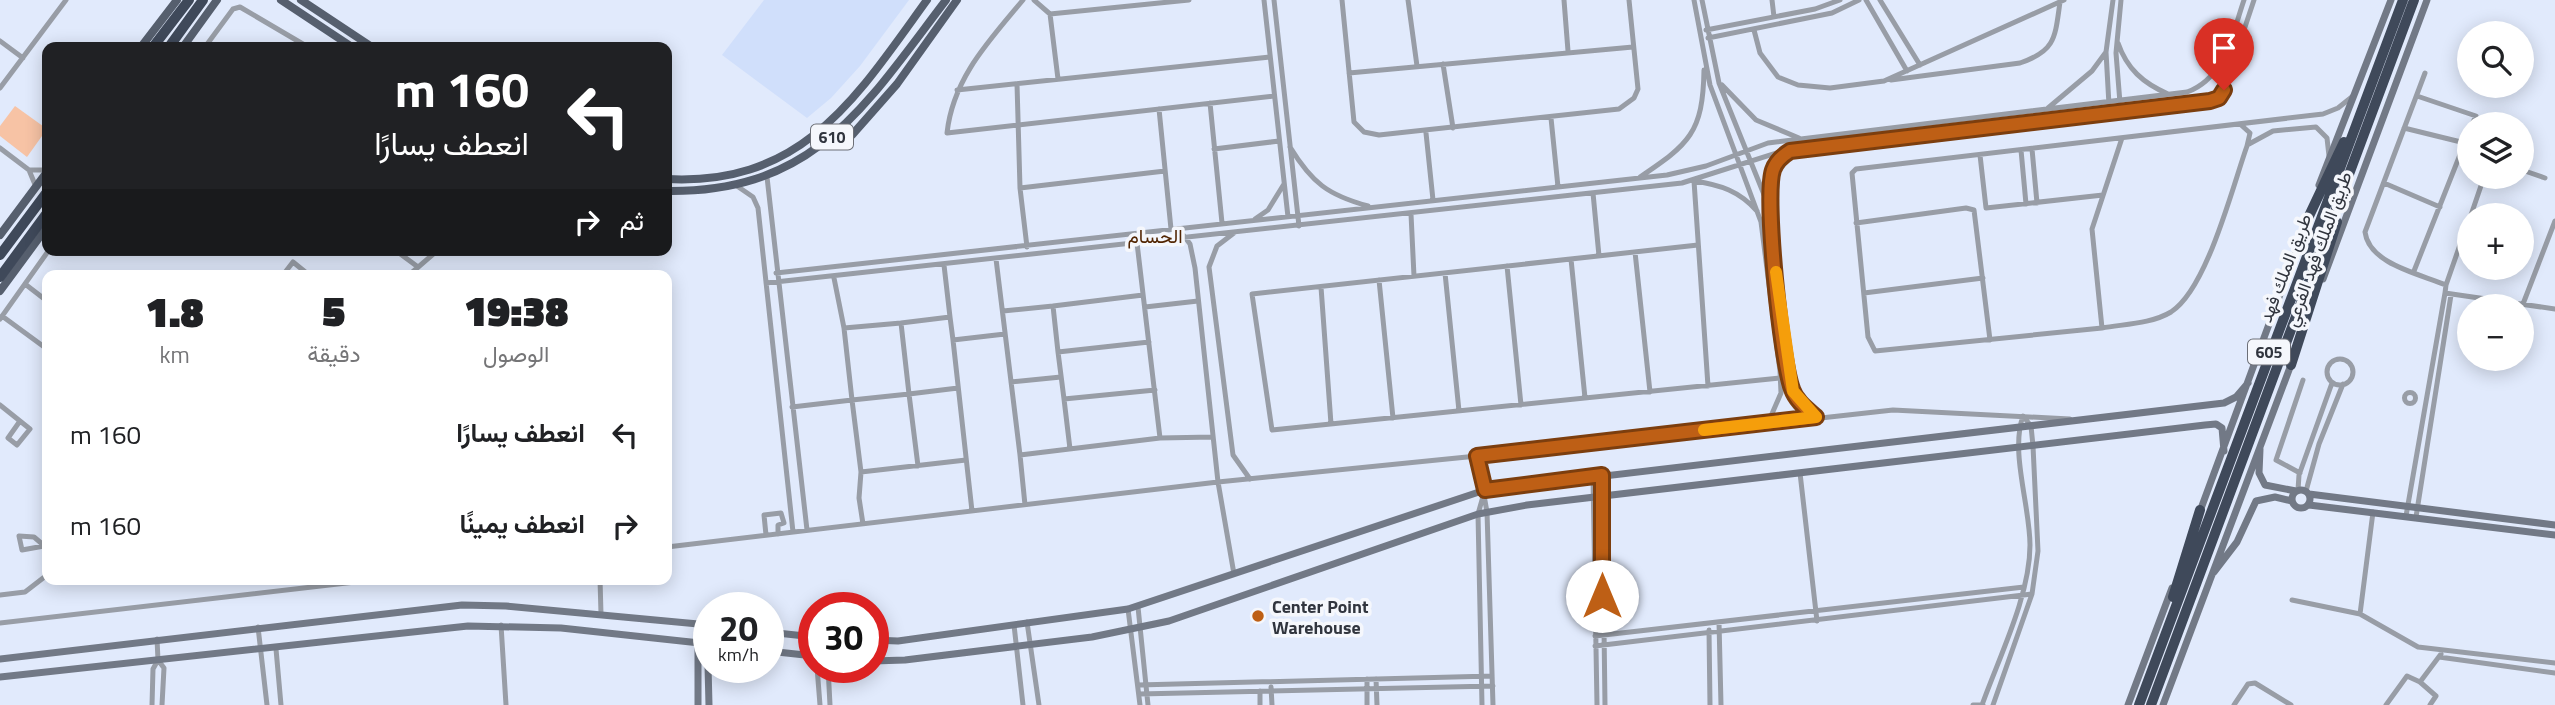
<!DOCTYPE html>
<html lang="ar">
<head>
<meta charset="utf-8">
<style>
  :root { --surface:#fff; --page:#f2f2f2; --text:#202124; --muted:#757577 }
  body { margin:0; font-family:"Titillium Web",Vazirmatn,sans-serif; background:var(--page); color:var(--text); direction:rtl; height:100vh; display:flex; flex-direction:column; font-size:26px; white-space:nowrap }
  * { box-sizing:border-box; margin:0 }
  p { font-size:23px; color:var(--muted) }
  .icon { flex:none; width:38px; height:38px; fill:none; stroke:currentColor; stroke-width:2; stroke-linecap:round; stroke-linejoin:round }
  .map { position:relative; flex:1; overflow:hidden; direction:ltr }
  .details { position:absolute; left:42px; top:270px; width:630px; height:315px; display:flex; flex-direction:column; background:var(--surface); border-radius:14px; box-shadow:0 4px 18px #0003; direction:rtl }
  .details>* { flex:none }
  .guide { position:absolute; left:42px; top:42px; width:630px; height:214px; border-radius:14px; box-shadow:0 4px 18px #0003; direction:rtl; background:#202124; color:#fff; overflow:hidden }
  .fabs { position:absolute; left:2457px; top:21px; display:grid; gap:14px }
  .fabs a { display:grid; place-items:center; width:77px; height:77px; border-radius:50%; background:var(--surface); box-shadow:0 4px 18px #0003; font-size:35px }
  .speed { position:absolute; left:693px; top:592px; display:flex; gap:14px; font-size:35px; font-weight:700; text-align:center }
  .speed>* { display:grid; place-content:center; width:91px; height:91px; border-radius:50%; background:var(--surface); box-shadow:0 4px 18px #0003; line-height:1 }
  .speed small { font-size:18px; font-weight:400 }
  .speed .limit { border:10px solid #d22; background:#fff; color:#111 }
  .pin { position:absolute; display:grid; place-items:center; width:60px; height:60px; color:#fff; margin:-72px -30px; border-radius:50% 50% 50% 0; rotate:-45deg; box-shadow:0 0 7px #0007 }
  .pin .icon { rotate:45deg }
  .me { position:absolute; width:77px; margin:-38px; rotate:0deg; stroke-linejoin:round; filter:drop-shadow(0 0 5px #0008) }
  .turn { display:flex; align-items:center; gap:24px; height:147px; padding:0 28px; font-size:32px }
  .turn .icon { width:91px; height:91px; stroke-width:2.5 }
  .turn b { display:block; font-size:49px; line-height:60px }
  .then { display:flex; align-items:center; height:66px; padding:0 28px; background:#0003; gap:14px; font-size:26px }
  .eta { display:flex; justify-content:space-evenly; align-items:center; height:119px; text-align:center }
  .eta b { font-size:42px; font-weight:800; line-height:49px }
  ul { padding:0; list-style:none }
  li { display:flex; align-items:center; gap:21px; height:91px; padding:0 28px }
  li div { flex:1 }
  li b { display:block; font-size:26px }
  li em { font-style:normal }
  .map>svg:first-child { display:block }
  .built { fill:#d0dffb }
  .green { fill:#f7c3a5 }
  .lines { fill:none; stroke-linecap:round; stroke-linejoin:round }
  .street { stroke:#989da6; stroke-width:5 }
  .secondary { stroke:#727986; stroke-width:7 }
  .primary { stroke:#565f6e; stroke-width:8 }
  .highway { stroke:#3f495a; stroke-width:10 }
  .route-casing { stroke:#7c3e0e; stroke-width:18 }
  .route { stroke:#be5f15; stroke-width:12 }
  .slow { stroke:#f59e0b; stroke-width:12 }
  .poi-dot { fill:#be5f15; stroke:#f5f7fc; stroke-width:2.5 }
  .labels { text-anchor:middle; dominant-baseline:central; stroke-width:7; stroke-linejoin:round; paint-order:stroke }
  .shield { fill:#f5f7fc; stroke:#6c6f77; stroke-width:2 }
  .shield-label { font-size:16px; font-weight:bold; fill:#31353e }
  .street-label { font-size:18px; fill:#31353e; stroke:#f5f7fc }
  .poi-label { font-size:18px; font-weight:bold; fill:#31353e; stroke:#f5f7fc; text-anchor:start }
  .neighbourhood-label { font-size:19px; fill:#512401; stroke:#f5f7fc }
</style>
</head>
<body>
<div class="map">
<svg width="2555" height="705" viewBox="0 0 2555 705">
  <rect width="100%" height="100%" fill="#e1eafc"/>
  <path class="built" d="M 764,0 L 909,0 L 860,66 L 831,98 L 807,118 L 722,55 Z"/>
  <path class="green" d="M 15,106 L 47,129 L 27,157 L 0,136 L 0,126 Z"/>
  <g class="lines">
    <path class="street" d="M 1023,0 C 989,41 953,78 947,133 L 1274,96
      M 1034,0 L 1050,14 L 1189,0
      M 1264,0 L 1288,217
      M 1274,0 L 1299,226
      M 1342,0 L 1354,122 L 1364,132 L 1379,135 L 1619,109 L 1634,98 L 1638,89 L 1629,0
      M 1408,0 L 1417,66
      M 1564,0 L 1568,51
      M 1694,0 L 1710,85 L 1761,222 L 1780,371 L 1781,393 L 1768,423
      M 1702,0 L 1719,83 L 1769,207 L 1789,380 L 1801,403 L 1816,417
      M 1772,0 L 1774,17
      M 1866,0 L 1907,71
      M 1880,0 L 1920,65
      M 1050,14 L 1058,79
      M 1706,30 L 1815,9 L 1840,0
      M 1754,30 L 1760,53 L 1778,77 L 1798,85 L 1830,88 L 1884,81 L 2064,0
      M 1708,38 L 1832,13 L 1859,0
      M 0,41 L 23,58
      M 2118,43 C 2127,69 2143,83 2168,94
      M 205,47 L 233,9 L 240,7 L 308,47
      M 1443,64 L 1453,128
      M 1349,73 L 1633,47
      M 2425,73 L 2365,232 C 2369,264 2420,274 2446,285 L 2445,293 L 2555,309
      M 1891,80 L 2020,63 C 2056,51 2055,37 2060,2
      M 1017,84 L 1020,188 L 1027,247
      M 1722,85 L 1756,120 L 1799,138
      M 0,88 L 66,0
      M 957,90 L 1270,57
      M 2417,96 L 2476,116 L 2472,124
      M 1210,103 L 1222,223
      M 2109,105 L 2106,52 L 2113,0
      M 2048,108 L 2092,71 L 2106,52
      M 1159,109 L 1171,229
      M 2115,113 L 2120,103 L 2116,53 L 2121,0
      M 1551,118 L 1558,187
      M 2404,128 L 2465,143
      M 1426,133 L 1433,200
      M 2122,138 L 2092,229 L 2102,328 C 2124,324 2151,324 2171,312 C 2207,289 2232,188 2247,146 L 2250,133 L 2240,124
      M 2249,144 L 2273,131 L 2316,127 L 2327,138 L 2329,156
      M 1290,147 C 1312,183 1328,195 1368,206
      M 0,148 L 29,170 L 36,187
      M 1214,149 L 1279,141
      M 2032,149 L 2037,203
      M 2021,150 L 2026,204
      M 1980,155 L 1986,208 L 2103,195
      M 29,170 L 47,170
      M 2522,170 L 2545,178
      M 767,177 L 807,530
      M 1640,177 C 1689,144 1703,133 1704,70
      M 2384,183 L 2440,207
      M 737,186 L 753,197 L 758,208 L 793,532
      M 1020,188 L 1165,171
      M 1593,193 L 1599,256
      M 1769,207 C 1772,187 1768,166 1787,153
      M 1411,214 L 1414,276
      M 2471,215 L 2484,177
      M 1255,219 L 1268,210 L 1284,184
      M 1856,223 L 1966,208 L 1974,210 L 1990,340
      M 1234,233 L 1217,246 L 1209,267 L 1233,455 L 1250,479
      M 1184,236 L 1190,244 L 1195,268 L 1218,482 L 1234,574
      M 1698,245 L 1252,294 L 1272,430 L 1780,378
      M 395,250 L 418,267
      M 1635,252 L 1650,392
      M 996,259 L 1020,455 L 1160,438 L 1137,243
      M 1571,259 L 1585,398
      M 944,265 L 950,317
      M 1507,266 L 1521,405
      M 2414,271 L 2469,132
      M 776,273 L 1667,175 L 1706,166 L 1768,143 L 2187,92 C 2225,78 2232,35 2244,0
      M 1445,273 L 1459,411
      M 283,275 L 293,262 L 309,275
      M 409,275 L 438,250
      M 834,278 L 844,328
      M 1379,280 L 1393,418
      M 766,283 L 1682,183 L 1780,152 L 2210,101 L 2219,98 L 2224,90 L 2254,0
      M 25,284 L 47,301
      M 2446,285 L 2469,219
      M 1321,287 L 1331,424
      M 1864,293 L 1983,278
      M 2523,304 L 2555,221
      M 1053,306 L 1143,295
      M 1145,307 L 1198,301
      M 1003,311 L 1053,306 L 1058,352 L 1149,342
      M 2,316 L 47,349
      M 0,319 L 49,250
      M 901,323 L 844,328 L 852,400 L 909,394 L 918,466
      M 2102,328 L 1875,351 L 1868,337 L 1852,173 L 1856,169 L 2323,114 L 2338,108 L 2353,96
      M 953,340 L 950,317 L 901,323 L 909,394 L 958,388
      M 1058,352 L 1064,399 L 1155,390
      M2327 372a13 13 0 1 1 26 0a13 13 0 1 1-26 0Z
      M 1011,382 L 1061,377
      M 1708,386 L 1694,181 C 1721,185 1739,191 1757,211
      M2404.5 398a5.5 5.5 0 1 1 11 0a5.5 5.5 0 1 1-11 0Z
      M 1064,399 L 1070,449
      M 0,405 L 30,429 L 17,445 L 8,438 L 20,421
      M 792,407 L 852,400 L 861,472 L 966,460
      M 1160,438 L 1213,437
      M 1020,455 L 1025,505
      M 861,472 L 859,498 L 863,524
      M 1800,473 L 1817,621
      M 2300,473 L 2276,460 L 2303,380
      M 1602,475 L 1605,705
      M 1593,476 L 1597,705
      M 2298,490 L 2299,475 L 2332,383
      M 2306,491 L 2319,444 L 2343,384
      M 972,511 L 953,340 L 1005,334
      M 2373,512 L 2360,614 L 2418,647 L 2555,663
      M 2406,516 L 2445,293
      M 2416,517 L 2451,295
      M 766,535 L 764,515 L 781,513 L 784,523 L 778,525 L 778,534
      M 44,546 L 22,550 L 19,536 L 34,537 L 47,548
      M 667,547 L 1218,482 L 1477,456
      M 600,579 L 601,614
      M 0,595 L 25,592 L 47,575
      M 2292,600 L 2360,614
      M 1138,607 L 1148,705
      M 1128,609 L 1140,705
      M 1027,622 L 1039,705
      M 1719,622 L 1721,705
      M 0,623 L 381,579
      M 501,625 L 506,705
      M 1014,625 L 1023,705
      M 258,627 L 267,705
      M 1709,630 L 1710,705
      M 1595,636 L 2024,587
      M 157,639 L 158,660 L 164,668 L 162,705
      M 1595,646 L 2032,594
      M 276,649 L 281,705
      M 2439,657 L 2555,673
      M 817,667 L 820,705
      M 828,667 L 830,705
      M 1367,679 L 1367,705
      M 1376,679 L 1377,705
      M 1138,685 L 1492,676
      M 1271,687 L 1272,705
      M 1260,691 L 1260,705
      M 1139,694 L 1493,686
      M 152,705 L 153,669 L 158,660
      M 1482,705 L 1478,514 L 1484,493
      M 1493,705 L 1487,512 L 1477,456 L 1893,410 L 2070,419
      M 1973,705 L 1983,705
      M 1982,705 C 1999,657 2030,596 2030,545 C 2030,506 2010,452 2023,416 L 2031,426 L 2033,446 L 2038,551 L 2032,594 L 1993,705
      M 2234,705 L 2248,684 L 2255,683 L 2291,705
      M 2386,705 L 2407,676 L 2420,682
      M 2430,705 L 2436,696 L 2420,682 L 2441,654"/>
    <path class="secondary" d="M 2319,185 L 2391,0
      M 2323,279 L 2427,0
      M 2260,449 L 2259,473 L 2265,485 L 2296,491
      M2292 499a9 9 0 1 1 18 0a9 9 0 1 1-18 0Z
      M 2309,494 L 2555,525
      M 2309,505 L 2555,535
      M 2199,514 L 2310,213
      M 2214,572 L 2237,542 L 2256,501 L 2275,497 L 2292,501
      M 698,624 L 698,705
      M 707,625 L 709,705
      M 768,632 L 814,637
      M 873,640 L 898,641 L 1128,609 L 1485,490 L 2224,403 L 2236,397 L 2248,383
      M 768,651 L 814,656
      M 0,659 L 462,605 L 506,606 L 709,625
      M 873,661 L 905,660 L 1092,637 L 1169,621 L 1478,514 L 1527,505 L 2205,425 L 2216,424 L 2222,428 L 2224,451
      M 0,677 L 468,626 L 561,628 L 709,644
      M 2128,705 L 2172,588
      M 2163,705 L 2292,362"/>
    <path class="primary" d="M 281,0 L 352,47
      M 301,0 L 372,47
      M 141,47 L 177,0
      M 183,47 L 217,0
      M 833,137 L 852,135 L 897,84 L 957,0
      M 667,179 C 803,186 856,98 927,0
      M 667,191 C 815,193 865,106 946,0
      M 0,235 L 47,172
      M 0,291 L 47,227"/>
    <path class="highway" d="M 153,47 L 189,0
      M 169,47 L 203,0
      M 2309,216 L 2344,142
      M 0,255 L 47,192
      M 0,277 L 47,213
      M 2291,365 L 2337,222
      M 2173,597 L 2200,510
      M 2139,705 L 2403,0
      M 2151,705 L 2414,0"/>
  </g>
  <g class="lines">
    <defs>
      <path id="route" d="M 1602,596 L 1602,475 L 1485,490 L 1477,456 L 1816,417 C 1807,409 1796,401 1792,389 C 1781,360 1764,197 1773,170 C 1776,161 1782,156 1790,151 L 2210,101 L 2219,98 L 2224,90"/>
    </defs>
    <use href="#route" class="route-casing"/>
    <use href="#route" class="route"/>
    <path class="slow" d="M 1704,430 L 1816,417 L 1793,391 L 1776,272"/>
  </g>
  <circle class="poi-dot" cx="1258" cy="616" r="7"/>
  <g class="labels">
    <g class="shield">
      <rect x="811" y="124.5" width="42" height="25" rx="5"/>
      <rect x="2248" y="339.5" width="42" height="25" rx="5"/>
    </g>
    <g class="shield-label">
      <text x="832" y="137">610</text>
      <text x="2269" y="352">605</text>
    </g>
    <g class="street-label">
      <text transform="translate(2318 249) rotate(-70)">طريق الملك فهد الفرعي</text>
      <text transform="translate(2285 268) rotate(-69)">طريق الملك فهد</text>
    </g>
    <g class="poi-label">
      <text x="1272" y="606">Center Point<tspan x="1272" dy="21">Warehouse</tspan></text>
    </g>
    <g class="neighbourhood-label">
      <text x="1155" y="235">الحسام</text>
    </g>
  </g>
</svg>
<div class="fabs">
<a><svg class="icon" aria-label="search" viewBox="0 0 24 24"><circle cx="10" cy="10" r="6"/><path d="M15 15l6 6"/></svg></a>
<a><svg class="icon" aria-label="layers" viewBox="0 0 24 24"><path d="M12 4l9 5-9 5-9-5zM3 14l9 5 9-5"/></svg></a>
<a>+</a>
<a>−</a>
</div>
<div class="speed"><div>20<small>km/h</small></div><div class="limit">30</div></div>
<div class="pin" style="left:2224px;top:90px;background:#d93025"><svg class="icon" aria-label="arrive" viewBox="0 0 24 24"><path d="M6 21V4h12l-3 4 3 4H6"/></svg></div>
<svg class="me" style="left:1602px;top:596px" viewBox="-20 -20 40 40"><circle r="19" fill="#fff"/><path d="M0-13L10 11 0 6-10 11z" fill="#be5f15"/></svg>
<div class="guide">
<div class="turn"><svg class="icon" aria-label="left" viewBox="0 0 24 24"><path d="M17 20v-9H6M10 6l-5 5 5 5"/></svg><div><b>160 m</b>انعطف يسارًا</div></div>
<div class="then">ثم<svg class="icon" aria-label="right" viewBox="0 0 24 24"><path d="M7 20v-9h11M14 6l5 5-5 5"/></svg></div>
</div>
<section class="details">
<div class="eta">
<div><b>19:38</b><p>الوصول</p></div>
<div><b>5</b><p>دقيقة</p></div>
<div><b>1.8</b><p>km</p></div>
</div>
<ul>
<li><svg class="icon" aria-label="left" viewBox="0 0 24 24"><path d="M17 20v-9H6M10 6l-5 5 5 5"/></svg><div><b>انعطف يسارًا</b></div><em>160 m</em></li>
<li><svg class="icon" aria-label="right" viewBox="0 0 24 24"><path d="M7 20v-9h11M14 6l5 5-5 5"/></svg><div><b>انعطف يمينًا</b></div><em>160 m</em></li>
</ul>
</section>
</div>
</body>
</html>
